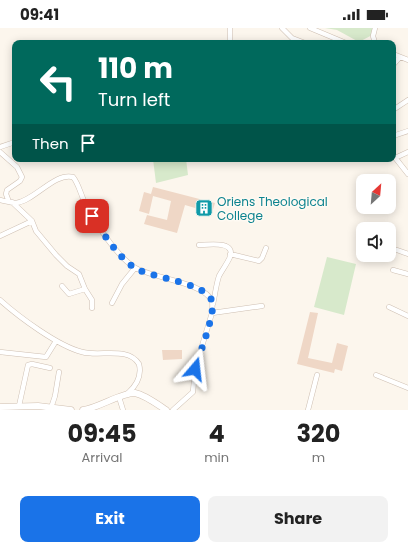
<!DOCTYPE html>
<html lang="en">
<head>
<meta charset="utf-8">
<style>
  :root { --surface:#fff; --page:#f2f2f2; --text:#222; --muted:#767676; --accent:#1a73e8 }
  body { margin:0; font-family:Poppins,sans-serif; background:var(--page); color:var(--text); height:100vh; display:flex; flex-direction:column; font-size:15px; white-space:nowrap }
  * { box-sizing:border-box; margin:0 }
  p { font-size:13px; color:var(--muted) }
  .icon { flex:none; width:22px; height:22px; fill:none; stroke:currentColor; stroke-width:2; stroke-linecap:round; stroke-linejoin:round }
  .map { position:relative; height:382px; overflow:hidden }
  .side { display:flex; flex-direction:column; background:var(--surface); flex:1 }
  .side>* { flex:none }
  .guide { position:absolute; left:12px; top:12px; width:384px; height:122px; border-radius:8px; box-shadow:0 2px 10px #0003; background:#00695c; color:#fff; overflow:hidden }
  .needle { width:26px; rotate:26deg }
  .fabs { position:absolute; left:356px; top:146px; display:grid; gap:8px }
  .fabs a { display:grid; place-items:center; width:40px; height:40px; border-radius:8px; background:var(--surface); box-shadow:0 2px 10px #0003; font-size:20px }
  .pin { position:absolute; display:grid; place-items:center; width:34px; height:34px; color:#fff; margin:-17px; border-radius:8px; box-shadow:0 2px 6px #0006 }
  .me { position:absolute; width:44px; margin:-22px; rotate:17deg; stroke-linejoin:round; filter:drop-shadow(0 0 3px #0008) }
  .turn { display:flex; align-items:center; gap:14px; height:84px; padding:0 20px; font-size:18px }
  .turn .icon { width:52px; height:52px; stroke-width:2.5 }
  .turn b { display:block; font-size:28px; line-height:34px }
  .then { display:flex; align-items:center; height:38px; padding:0 20px; background:#0003; gap:8px; font-size:15px }
  .eta { display:flex; justify-content:space-evenly; align-items:center; height:68px; text-align:center }
  .eta b { font-size:24px; font-weight:700; line-height:28px }
  .cta { display:flex; gap:8px; margin-top:auto; padding:8px 20px }
  .cta a { flex:1; height:46px; border-radius:8px; background:var(--accent); color:#fff; font-size:16px; font-weight:700; line-height:46px; text-align:center }
  .cta a+a { background:var(--page); color:var(--text) }
  .status { display:flex; justify-content:space-between; align-items:center; height:28px; padding:0 20px; background:var(--surface); direction:ltr }
  .status svg { height:11px; fill:currentColor }
  .map>svg:first-child { display:block }
  .green { fill:#d7e9cb }
  .building { fill:#efd7c6 }
  .lines { fill:none; stroke-linecap:round; stroke-linejoin:round }
  .street-casing { stroke:#cebfb2; stroke-width:5.5 }
  .secondary-casing { stroke:#d0bfb0; stroke-width:7 }
  .street { stroke:#fff; stroke-width:4.5 }
  .secondary { stroke:#fff; stroke-width:6 }
  .route { stroke:#1a73e8; stroke-width:7; stroke-dasharray:0 12.6 }
  .labels { text-anchor:middle; dominant-baseline:central; stroke-width:3; stroke-linejoin:round; paint-order:stroke }
  .culture-label { font-size:12px; fill:#0d838f; stroke:#fefaf3; text-anchor:start }
</style>
</head>
<body>
<div class="status"><b>09:41</b><svg viewBox="0 0 49 12"><path d="M0 12V9h3v3zM5 12V6h3v6zM10 12V3h3v9zM15 12V0h3v12zM26 1h20v11H26zM47 4h2v5h-2z"/></svg></div>
<div class="map">
<svg width="408" height="382" viewBox="0 0 408 382">
  <rect width="100%" height="100%" fill="#fcf6ed"/>
  <path class="green" d="M 325,0 L 376,0 L 374,6 L 359,14 L 337,2 Z
    M 153,131 L 186,131 L 188,147 L 156,155 Z
    M 327,229 L 356,236 L 344,287 L 314,279 Z"/>
  <path class="building" d="M 153,159 L 215,175 L 212,185 L 185,177 L 177,205 L 144,196 L 147,187 L 167,192 L 171,173 L 153,168 L 149,186 L 139,183 L 144,164 L 151,166 Z
    M 310,284 L 318,285 L 308,330 L 332,335 L 337,315 L 348,318 L 342,343 L 335,341 L 334,345 L 297,336 Z
    M 162,322 L 182,322 L 182,331 L 163,332 Z"/>
  <g class="lines">
    <defs>
      <path id="street" d="M 230,0 L 230,15
        M 282,0 L 292,10 L 305,15
        M 310,0 L 346,15
        M 375,15 L 373,8 L 375,0
        M 393,26 L 408,32
        M 393,37 L 400,29
        M 393,82 L 408,72
        M 393,108 L 408,103
        M 0,119 L 15,114
        M 0,124 L 17,139 L 22,149 L 20,153 L 7,162 L 6,166 L 9,174
        M 393,127 L 408,146
        M 395,130 L 408,124
        M 0,172 C 5,173 11,175 16,175 C 34,173 55,144 73,149 C 79,156 81,168 86,177 C 95,195 117,228 134,239 C 150,250 204,254 212,273 C 213,277 212,281 212,285 L 195,341 L 193,364 L 173,382
        M 12,174 L 32,193 L 36,203 L 56,227 L 67,238 L 79,246 L 85,261 L 92,272 L 92,280
        M 0,208 L 32,193
        M 199,217 C 207,217 236,212 230,229 C 227,236 222,242 219,248 C 216,257 215,267 213,276
        M 397,222 L 408,226
        M 230,226 L 259,233 L 262,230 L 266,220
        M 393,242 L 408,246
        M 62,258 L 69,266 L 85,261
        M 0,272 C 19,289 58,318 82,324 C 100,329 128,318 139,336 C 142,348 137,357 128,365
        M 112,275 L 122,256 L 135,240
        M 389,279 L 408,288
        M 212,285 L 262,278
        M 0,324 L 46,329 L 56,313
        M 376,347 L 408,360
        M 119,369 L 123,382
        M 19,378 L 28,337 L 32,336 L 50,340
        M 51,380 L 55,368 L 59,344
        M 308,382 L 317,347"/>
      <path id="secondary" d="M 0,379 L 38,378 L 71,382
        M 83,382 C 98,380 123,364 135,365 C 145,367 157,376 166,382"/>
    </defs>
    <use href="#street" class="street-casing"/>
    <use href="#secondary" class="secondary-casing"/>
    <use href="#street" class="street"/>
    <use href="#secondary" class="secondary"/>
  </g>
  <g class="lines">
    <path class="route" d="M 92,188 C 102,204 119,230 135,240 C 151,250 205,254 212,273 C 216,285 199,327 195,341"/>
  </g>
  <defs>
    <symbol id="building-square" viewBox="-11 -11 22 22"><rect x="-9" y="-9" width="18" height="18" rx="4" fill="#0f9aa8" stroke="#fefaf3"/><path d="M-4-6H4V6H1V3H-1V6H-4ZM-2.5-4.3h1.7v1.8h-1.7ZM.8-4.3h1.7v1.8H.8ZM-2.5-1h1.7V.8h-1.7ZM.8-1h1.7V.8H.8Z" fill="#fff"/></symbol>
  </defs>
  <g fill-rule="evenodd">
    <use href="#building-square" x="194" y="170" width="20" height="20"/>
  </g>
  <g class="labels">
    <g class="culture-label">
      <text x="217" y="173">Oriens Theological<tspan x="217" dy="14">College</tspan></text>
    </g>
  </g>
</svg>
<div class="fabs">
<a><svg class="needle" viewBox="-14 -14 28 28"><path d="M0-13l5 13h-10z" fill="#e53935"/><path d="M0 13l5-13h-10z" fill="#767676"/></svg></a>
<a><svg class="icon" aria-label="sound" viewBox="0 0 24 24"><path d="M4 9h4l5-4v14l-5-4H4zM17 9q2 3 0 6"/></svg></a>
</div>
<div class="pin" style="left:92px;top:188px;background:#d93025"><svg class="icon" aria-label="arrive" viewBox="0 0 24 24"><path d="M6 21V4h12l-3 4 3 4H6"/></svg></div>
<svg class="me" style="left:195px;top:341px" viewBox="-20 -20 40 40"><path d="M0-17L14 15 0 8-14 15z" fill="#1a73e8" stroke="#fff" stroke-width="4"/></svg>
<div class="guide">
<div class="turn"><svg class="icon" aria-label="left" viewBox="0 0 24 24"><path d="M17 20v-9H6M10 6l-5 5 5 5"/></svg><div><b>110 m</b>Turn left</div></div>
<div class="then">Then<svg class="icon" aria-label="arrive" viewBox="0 0 24 24"><path d="M6 21V4h12l-3 4 3 4H6"/></svg></div>
</div>
</div>
<section class="side">
<div class="eta">
<div><b>09:45</b><p>Arrival</p></div>
<div><b>4</b><p>min</p></div>
<div><b>320</b><p>m</p></div>
</div>
<div class="cta"><a>Exit</a><a>Share</a></div>
</section>
</body>
</html>
